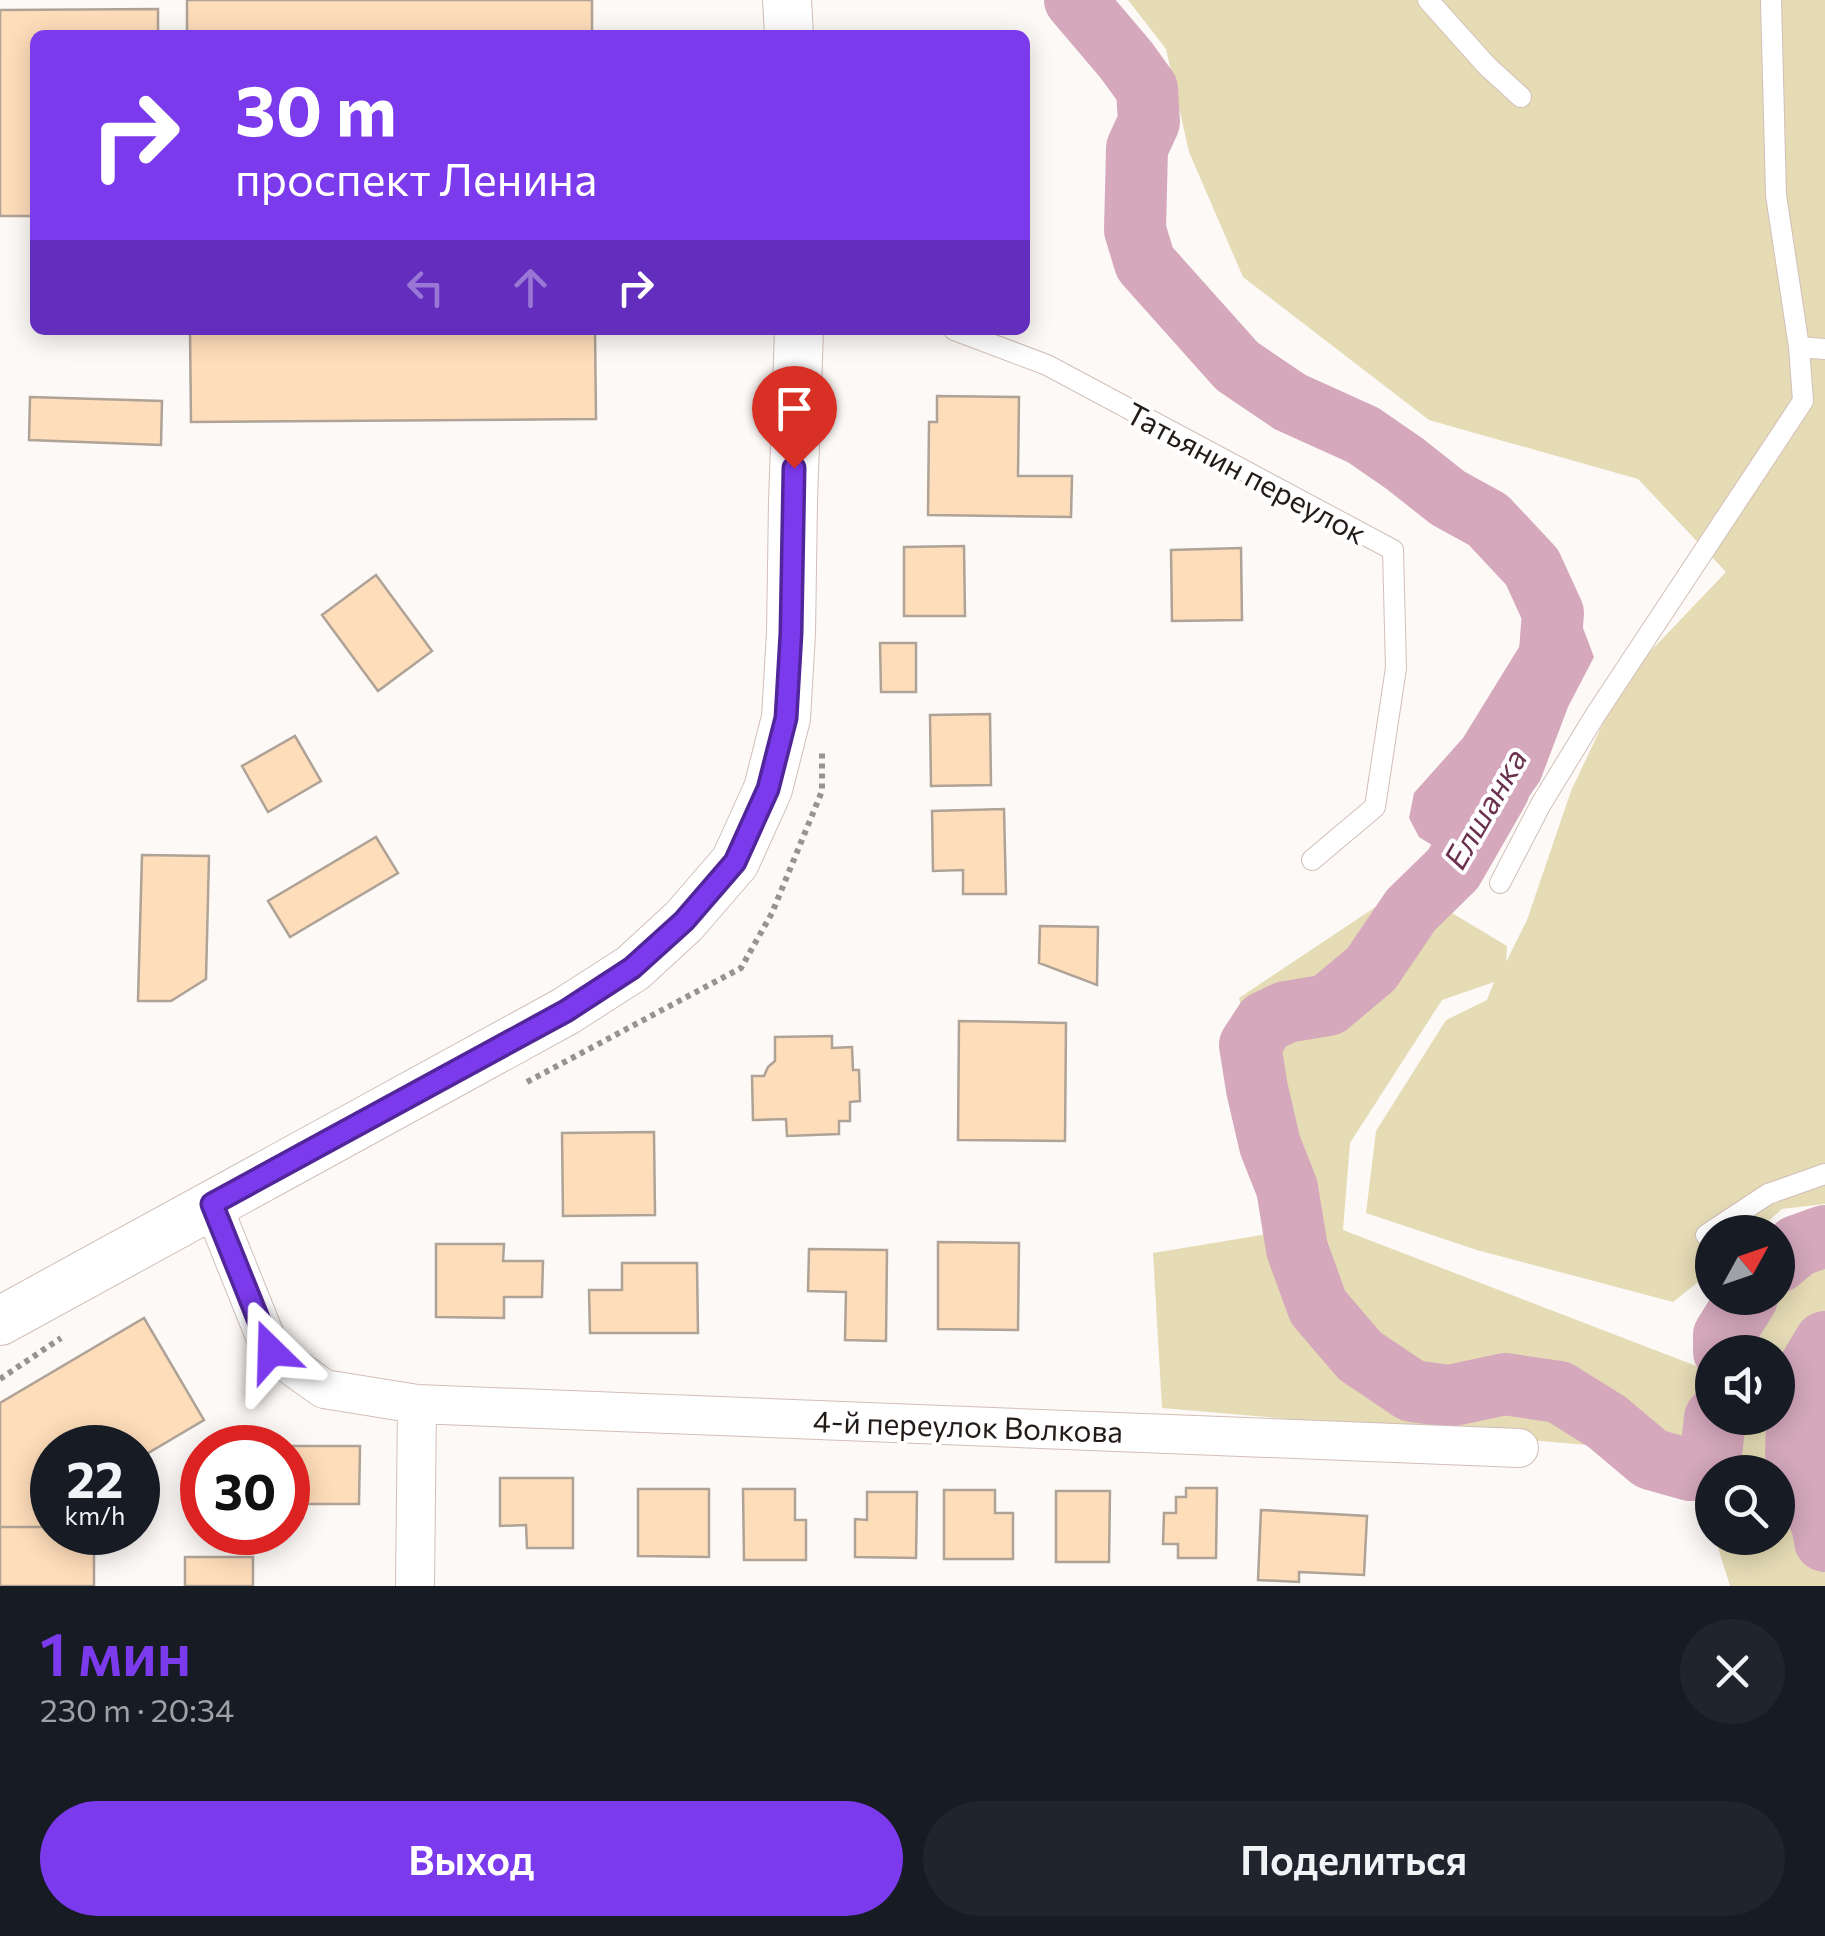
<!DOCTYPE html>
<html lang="ru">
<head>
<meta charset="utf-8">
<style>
  :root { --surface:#171b24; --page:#20242c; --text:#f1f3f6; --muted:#9ea1a6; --accent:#7c3aed }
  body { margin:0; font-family:Commissioner,sans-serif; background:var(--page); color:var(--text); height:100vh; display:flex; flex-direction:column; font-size:38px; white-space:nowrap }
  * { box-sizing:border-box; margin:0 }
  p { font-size:32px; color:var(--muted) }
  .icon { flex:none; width:55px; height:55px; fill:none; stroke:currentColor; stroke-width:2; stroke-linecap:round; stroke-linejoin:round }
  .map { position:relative; height:1586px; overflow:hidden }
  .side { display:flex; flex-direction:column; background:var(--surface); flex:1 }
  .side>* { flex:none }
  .guide { position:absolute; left:30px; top:30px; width:1000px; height:305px; border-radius:15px; box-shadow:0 5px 25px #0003; background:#7c3aed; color:#fff; overflow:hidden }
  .needle { width:65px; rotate:50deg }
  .controls { position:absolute; left:1695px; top:1215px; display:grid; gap:20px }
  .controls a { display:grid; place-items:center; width:100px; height:100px; border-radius:50%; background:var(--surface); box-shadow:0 5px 25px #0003; font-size:50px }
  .speed { position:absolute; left:30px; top:1425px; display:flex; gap:20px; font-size:50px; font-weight:700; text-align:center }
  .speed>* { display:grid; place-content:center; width:130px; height:130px; border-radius:50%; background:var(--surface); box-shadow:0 5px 25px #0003; line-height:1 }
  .speed small { font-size:25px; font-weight:400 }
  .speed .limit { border:15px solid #d22; background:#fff; color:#111 }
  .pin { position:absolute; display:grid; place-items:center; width:85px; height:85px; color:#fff; margin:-102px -42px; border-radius:50% 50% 50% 0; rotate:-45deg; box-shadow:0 0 10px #0007 }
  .pin .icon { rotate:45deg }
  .me { position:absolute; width:110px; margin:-55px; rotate:338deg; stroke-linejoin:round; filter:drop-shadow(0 0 8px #0008) }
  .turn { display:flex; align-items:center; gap:35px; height:210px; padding:0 40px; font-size:45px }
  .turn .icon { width:130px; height:130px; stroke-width:2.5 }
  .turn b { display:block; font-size:70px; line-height:85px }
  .lanes { display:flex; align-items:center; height:95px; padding:0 40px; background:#0003; justify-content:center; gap:50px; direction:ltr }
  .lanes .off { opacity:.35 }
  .round { display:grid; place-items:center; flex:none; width:105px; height:105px; border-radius:52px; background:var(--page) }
  .overview { display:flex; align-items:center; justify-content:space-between; height:170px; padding:0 40px }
  h1 { font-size:60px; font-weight:600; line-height:75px; color:var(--accent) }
  .button { display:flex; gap:20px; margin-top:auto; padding:20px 40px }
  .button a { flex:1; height:115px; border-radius:60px; background:var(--accent); color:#fff; font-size:40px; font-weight:600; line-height:115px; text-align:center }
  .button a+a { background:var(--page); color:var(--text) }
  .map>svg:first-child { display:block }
  .green { fill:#e5dbb5; fill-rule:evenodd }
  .water { fill:#d5a8bc }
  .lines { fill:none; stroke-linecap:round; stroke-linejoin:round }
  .river { stroke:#d5a8bc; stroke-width:62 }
  .building { fill:#feddba; stroke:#afa296; stroke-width:2.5 }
  .service-casing { stroke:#d2bfb8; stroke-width:22 }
  .minor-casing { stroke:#d2bfb8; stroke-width:40 }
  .tertiary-casing { stroke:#d2bfb8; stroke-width:50 }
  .path { stroke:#989390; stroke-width:6; stroke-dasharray:5 5; stroke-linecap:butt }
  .service { stroke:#fff; stroke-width:20 }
  .minor { stroke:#fff; stroke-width:38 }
  .tertiary { stroke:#fff; stroke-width:48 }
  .route-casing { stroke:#51269a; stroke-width:25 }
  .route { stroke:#7c3aed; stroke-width:18 }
  .labels { text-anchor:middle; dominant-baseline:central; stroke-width:8; stroke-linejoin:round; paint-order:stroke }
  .street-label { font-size:30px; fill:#221b18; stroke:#fff }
  .water-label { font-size:32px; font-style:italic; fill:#6b324f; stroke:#fff }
</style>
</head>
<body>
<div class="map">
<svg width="1825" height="1586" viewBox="0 0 1825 1586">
  <rect width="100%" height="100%" fill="#fdf9f7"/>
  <path class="green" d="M 1128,0 L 1825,0 L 1825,1204 L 1782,1209 L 1756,1232 L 1712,1232 L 1712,1271 L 1673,1302 L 1477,1250 L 1366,1213 L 1376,1131 L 1446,1020 L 1487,1000 L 1494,982 L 1442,1000 L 1350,1143 L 1343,1230 L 1699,1367 L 1741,1298 L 1778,1298 L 1778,1243 L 1825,1231 L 1825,1586 L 1730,1586 L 1715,1538 L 1778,1538 L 1778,1472 L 1712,1472 L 1712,1531 L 1704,1504 L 1621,1448 L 1162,1408 L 1153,1253 L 1286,1231 L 1239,998 L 1407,886 L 1507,946 L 1506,962 L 1527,920 L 1571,791 L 1624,679 L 1726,572 L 1638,479 L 1429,420 L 1243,277 L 1189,152 L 1166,49 ZM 1712,1352 L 1778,1352 L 1778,1418 L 1712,1418 Z"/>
  <path class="water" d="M 1540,583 L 1569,591 L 1594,657 L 1568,707 L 1540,781 L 1513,819 L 1499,850 L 1479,874 L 1419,837 L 1409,818 L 1414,793 L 1463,738 L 1527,634 C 1527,615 1530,599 1540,583 Z"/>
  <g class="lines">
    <path class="river" d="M 1075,0 L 1126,60 L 1147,89 L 1149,122 L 1137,148 L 1135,230 L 1145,263 L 1237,366 L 1290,402 L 1363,435 L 1405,464 L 1448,498 L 1488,520 L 1532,567 L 1553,613 L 1549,664
      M 1499,789 L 1453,869 L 1411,910 L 1371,969 L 1328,1005 L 1286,1012 L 1265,1022 L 1250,1045 L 1257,1089 L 1270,1145 L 1287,1188 L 1297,1249 L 1318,1307 L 1360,1356 L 1412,1391 L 1449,1396 L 1505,1384 L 1559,1392 L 1607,1422 L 1651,1459 L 1690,1470 L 1711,1455 L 1715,1418
      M 1778,1262 L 1797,1246 L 1825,1236
      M 1825,1342 L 1798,1387 L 1796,1454 L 1823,1528 L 1825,1541
      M 1724,1352 L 1724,1335 L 1747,1298"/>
  </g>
  <path class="building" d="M 187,0 L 592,0 L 592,35 L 187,35 Z
    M 158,9 L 158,35 L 35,35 L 35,216 L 0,216 L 0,10 Z
    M 190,330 L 595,330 L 596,419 L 191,422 Z
    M 937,396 L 1019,397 L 1018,476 L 1072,476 L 1071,517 L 928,515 L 929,422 L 937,422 Z
    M 30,397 L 162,401 L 161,445 L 29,440 Z
    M 964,546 L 965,616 L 904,616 L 904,547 Z
    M 1241,548 L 1242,620 L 1172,621 L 1171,550 Z
    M 376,575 L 432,651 L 378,691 L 322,615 Z
    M 880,643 L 916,643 L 916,692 L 881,692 Z
    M 990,714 L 991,785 L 931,786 L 930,715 Z
    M 295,736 L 321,781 L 268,812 L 242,766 Z
    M 1004,809 L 1006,894 L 963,894 L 963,870 L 933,871 L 932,811 Z
    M 376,837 L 398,873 L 290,937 L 268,901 Z
    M 142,855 L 209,856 L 206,979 L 171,1001 L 138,1001 Z
    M 1040,926 L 1098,927 L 1097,985 L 1039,963 Z
    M 959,1021 L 1066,1023 L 1065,1141 L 958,1140 Z
    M 832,1036 L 832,1048 L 852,1047 L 853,1070 L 859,1070 L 860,1101 L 850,1102 L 850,1121 L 839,1121 L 839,1134 L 787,1136 L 786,1119 L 753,1120 L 752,1076 L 764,1076 L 768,1067 L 775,1061 L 775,1037 Z
    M 654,1132 L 655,1215 L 563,1216 L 562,1133 Z
    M 938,1242 L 1019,1243 L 1018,1330 L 938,1329 Z
    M 436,1244 L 504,1244 L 503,1261 L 543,1261 L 542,1297 L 504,1297 L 504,1318 L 436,1317 Z
    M 809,1249 L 887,1250 L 886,1341 L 845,1340 L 846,1292 L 808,1291 Z
    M 622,1263 L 697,1263 L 698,1333 L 590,1333 L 589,1290 L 622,1290 Z
    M 144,1318 L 204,1420 L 138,1459 L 138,1448 L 52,1448 L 52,1527 L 0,1527 L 0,1403 Z
    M 261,1446 L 360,1446 L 359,1504 L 288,1504 L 288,1448 Z
    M 500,1478 L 573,1478 L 573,1548 L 527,1548 L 526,1525 L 500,1526 Z
    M 1186,1488 L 1217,1488 L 1216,1558 L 1178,1558 L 1178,1544 L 1163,1544 L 1164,1513 L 1176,1513 L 1176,1497 L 1186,1497 Z
    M 638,1489 L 709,1489 L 709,1557 L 638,1556 Z
    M 743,1489 L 795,1489 L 795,1520 L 806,1520 L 806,1560 L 744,1560 Z
    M 944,1490 L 995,1490 L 995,1513 L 1013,1513 L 1013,1559 L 944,1559 Z
    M 1056,1491 L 1110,1491 L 1109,1562 L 1056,1562 Z
    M 867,1492 L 917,1492 L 916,1558 L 855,1557 L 855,1519 L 867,1520 Z
    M 1261,1510 L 1367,1516 L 1364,1575 L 1299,1572 L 1299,1582 L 1258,1580 Z
    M 0,1527 L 52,1527 L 52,1532 L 94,1532 L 94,1586 L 0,1586 Z
    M 185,1557 L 253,1557 L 253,1586 L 185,1586 Z"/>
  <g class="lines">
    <defs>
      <path id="service" d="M 1428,0 L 1487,66 L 1521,97
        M 1771,0 L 1776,195 L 1799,347 L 1825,349
        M 954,330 L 1047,365 L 1393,550 L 1396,668 L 1375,807 L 1312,860
        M 1500,883 L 1541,804 L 1596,714 L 1803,401 L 1799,347
        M 1706,1235 L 1768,1194 L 1825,1174"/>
      <path id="minor" d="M 212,1204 L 271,1351 L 324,1389 L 417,1404 L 1519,1448
        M 415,1586 L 417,1404"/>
      <path id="tertiary" d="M 787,0 L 789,35
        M 0,1321 L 566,1011 L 633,968 L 684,921 L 735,862 L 768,789 L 786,718 L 791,633 L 793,502 L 799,330"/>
    </defs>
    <use href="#service" class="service-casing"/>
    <use href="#minor" class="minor-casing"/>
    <use href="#tertiary" class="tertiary-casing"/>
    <path class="path" d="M 527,1082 L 741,968 L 772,913 L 822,791 L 822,751
      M 0,1379 L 61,1338"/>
    <use href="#service" class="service"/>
    <use href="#minor" class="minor"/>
    <use href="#tertiary" class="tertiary"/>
  </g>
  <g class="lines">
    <defs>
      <path id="route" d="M 271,1351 L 212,1204 L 566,1011 L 632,968 L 684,921 L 735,862 L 768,789 L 786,718 L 791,633 L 794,468"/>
    </defs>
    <use href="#route" class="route-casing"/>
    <use href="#route" class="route"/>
  </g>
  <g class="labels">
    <g class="street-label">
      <text transform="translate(1247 472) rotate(28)">Татьянин переулок</text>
      <text transform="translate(968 1425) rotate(2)">4-й переулок Волкова</text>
    </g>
    <g class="water-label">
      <text transform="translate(1484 808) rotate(-60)">Елшанка</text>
    </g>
  </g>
</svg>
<div class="controls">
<a><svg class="needle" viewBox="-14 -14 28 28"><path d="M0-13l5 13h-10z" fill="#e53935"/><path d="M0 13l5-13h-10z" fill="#9ea1a6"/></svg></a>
<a><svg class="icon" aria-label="sound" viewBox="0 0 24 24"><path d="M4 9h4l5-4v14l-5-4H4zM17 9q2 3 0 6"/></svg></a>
<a><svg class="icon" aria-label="search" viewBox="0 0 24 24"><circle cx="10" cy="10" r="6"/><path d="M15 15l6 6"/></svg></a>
</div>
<div class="speed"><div>22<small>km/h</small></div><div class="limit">30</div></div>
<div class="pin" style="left:794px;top:468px;background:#d93025"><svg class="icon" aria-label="arrive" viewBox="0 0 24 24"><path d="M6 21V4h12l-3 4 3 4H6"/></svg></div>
<svg class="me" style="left:271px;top:1351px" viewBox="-20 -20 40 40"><path d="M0-17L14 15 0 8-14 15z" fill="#7c3aed" stroke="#fff" stroke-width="4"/></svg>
<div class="guide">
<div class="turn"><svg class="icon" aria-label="right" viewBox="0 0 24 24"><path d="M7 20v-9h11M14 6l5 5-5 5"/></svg><div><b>30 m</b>проспект Ленина</div></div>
<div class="lanes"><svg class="icon off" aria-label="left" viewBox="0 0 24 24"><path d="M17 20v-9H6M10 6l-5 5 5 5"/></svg><svg class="icon off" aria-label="ahead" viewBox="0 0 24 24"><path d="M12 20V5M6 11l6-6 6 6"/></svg><svg class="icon" aria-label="right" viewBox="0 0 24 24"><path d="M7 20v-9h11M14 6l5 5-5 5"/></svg></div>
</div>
</div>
<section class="side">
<div class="overview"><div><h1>1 мин</h1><p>230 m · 20:34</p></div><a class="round"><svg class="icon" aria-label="close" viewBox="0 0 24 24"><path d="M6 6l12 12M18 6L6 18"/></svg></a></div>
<div class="button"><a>Выход</a><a>Поделиться</a></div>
</section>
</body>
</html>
